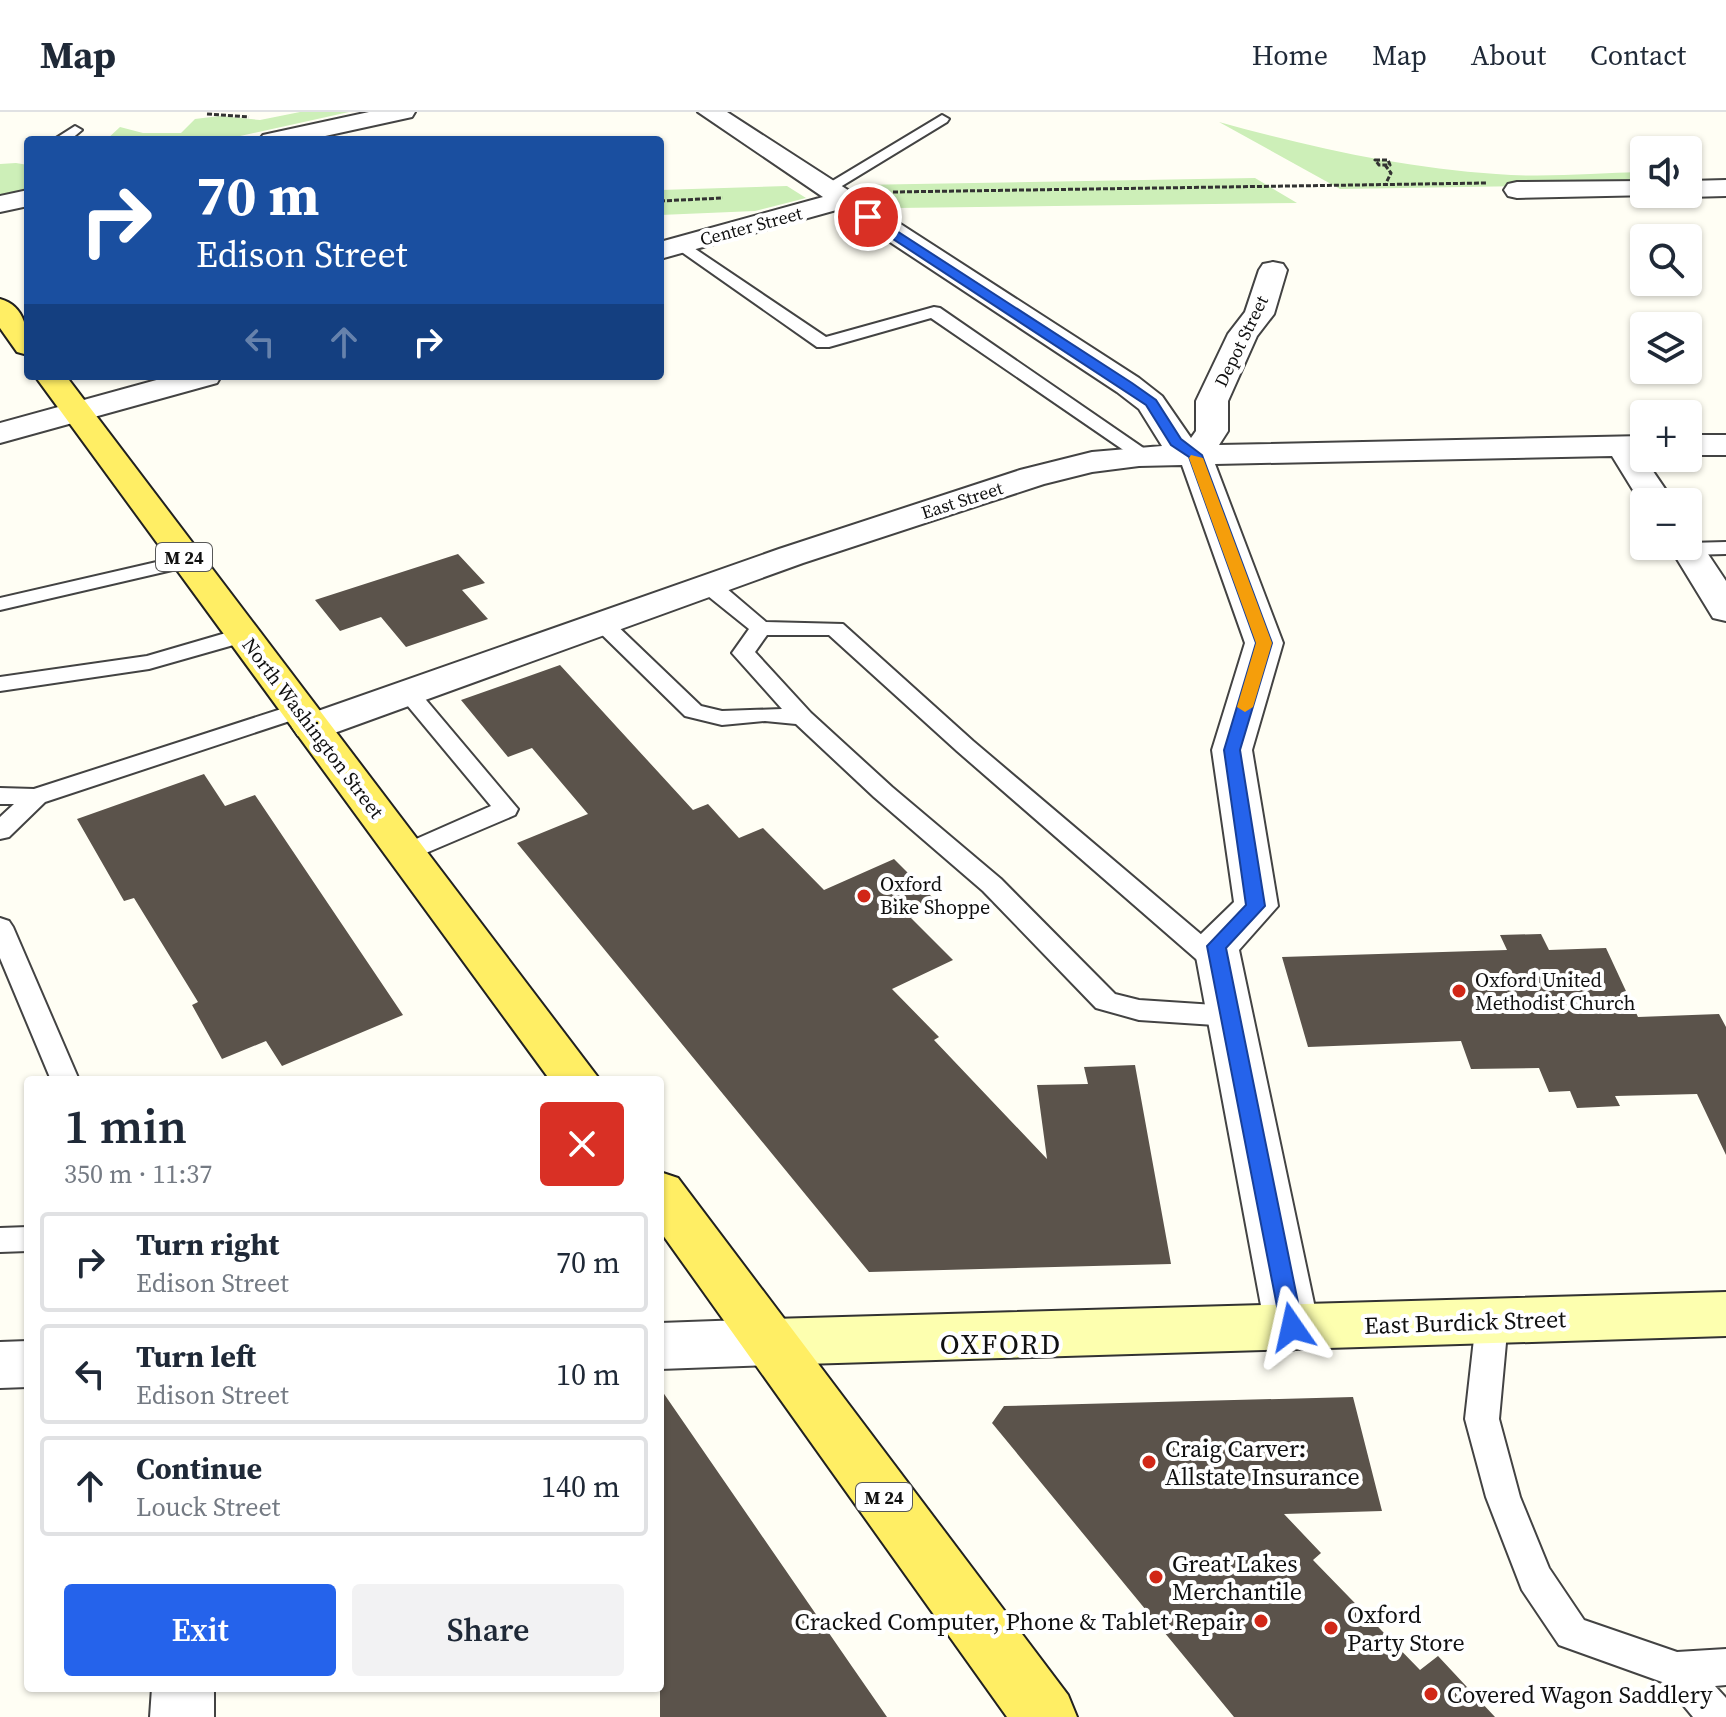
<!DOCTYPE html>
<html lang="en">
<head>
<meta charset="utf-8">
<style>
  :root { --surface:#fff; --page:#f2f2f3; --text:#1f2937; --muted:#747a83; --line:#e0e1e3; --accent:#2563eb }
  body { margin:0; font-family:"Source Serif 4",serif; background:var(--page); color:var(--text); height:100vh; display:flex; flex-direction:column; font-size:30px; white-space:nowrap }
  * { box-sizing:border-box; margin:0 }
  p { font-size:26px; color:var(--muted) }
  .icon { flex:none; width:44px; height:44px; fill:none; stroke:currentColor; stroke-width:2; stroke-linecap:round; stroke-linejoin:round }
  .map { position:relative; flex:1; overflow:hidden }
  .side { position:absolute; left:24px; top:964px; width:640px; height:616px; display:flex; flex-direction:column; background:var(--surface); border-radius:8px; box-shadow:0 2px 6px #0004 }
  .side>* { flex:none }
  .banner { position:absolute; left:24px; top:24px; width:640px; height:244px; border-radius:8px; box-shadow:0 2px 6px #0004; background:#1a4fa0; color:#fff; overflow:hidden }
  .fabs { position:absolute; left:1630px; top:24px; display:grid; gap:16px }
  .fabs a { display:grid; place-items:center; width:72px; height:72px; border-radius:8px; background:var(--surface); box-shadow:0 2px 6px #0004; font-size:40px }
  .pin { position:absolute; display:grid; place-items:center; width:68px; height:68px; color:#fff; margin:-34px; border:4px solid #fff; border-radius:50%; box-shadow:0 2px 8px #0007 }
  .me { position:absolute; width:88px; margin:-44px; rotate:349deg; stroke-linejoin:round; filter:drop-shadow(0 0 6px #0008) }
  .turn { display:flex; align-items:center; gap:28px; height:168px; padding:0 40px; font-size:36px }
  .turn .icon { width:104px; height:104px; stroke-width:2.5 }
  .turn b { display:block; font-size:56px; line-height:68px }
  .lanes { display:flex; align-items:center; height:76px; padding:0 40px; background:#0003; justify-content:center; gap:40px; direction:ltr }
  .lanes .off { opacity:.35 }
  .round { display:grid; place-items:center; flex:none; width:84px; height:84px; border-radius:8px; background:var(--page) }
  .summary { display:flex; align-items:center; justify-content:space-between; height:136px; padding:0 40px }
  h1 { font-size:48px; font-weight:600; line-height:60px }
  .action { display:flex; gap:16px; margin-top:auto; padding:16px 40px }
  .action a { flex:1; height:92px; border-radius:8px; background:var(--accent); color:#fff; font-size:32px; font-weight:600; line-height:92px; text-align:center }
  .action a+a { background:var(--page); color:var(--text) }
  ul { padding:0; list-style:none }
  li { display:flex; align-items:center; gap:24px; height:100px; margin:0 16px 12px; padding:0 24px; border:4px solid var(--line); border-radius:8px }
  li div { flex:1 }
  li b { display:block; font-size:30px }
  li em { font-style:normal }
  header { display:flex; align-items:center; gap:48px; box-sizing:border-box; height:112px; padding:0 40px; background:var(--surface); border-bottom:2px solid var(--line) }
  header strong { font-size:38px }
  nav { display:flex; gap:44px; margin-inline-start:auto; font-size:28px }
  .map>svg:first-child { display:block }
  .green { fill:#cdefb8 }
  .building { fill:#5b534b }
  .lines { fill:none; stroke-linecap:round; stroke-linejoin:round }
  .service-casing { stroke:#434343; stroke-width:4 }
  .minor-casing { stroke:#434343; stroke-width:4 }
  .tertiary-casing { stroke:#434343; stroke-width:4 }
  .secondary-casing { stroke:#323232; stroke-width:4 }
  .primary-casing { stroke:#212121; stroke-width:4 }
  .path { stroke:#323232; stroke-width:3; stroke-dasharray:5 2; stroke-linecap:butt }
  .service { fill:#fff; fill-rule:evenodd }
  .minor { fill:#fff; fill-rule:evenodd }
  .tertiary { fill:#fff; fill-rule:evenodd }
  .secondary { fill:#fdffaf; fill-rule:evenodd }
  .primary { fill:#ffee64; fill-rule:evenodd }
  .route { fill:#2563eb; stroke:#184099; stroke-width:2 }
  .slow { fill:#f59e0b }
  .poi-dot { fill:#d12717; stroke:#fff; stroke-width:3 }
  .labels { text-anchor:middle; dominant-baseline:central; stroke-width:8; stroke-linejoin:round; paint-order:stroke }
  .far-street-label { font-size:18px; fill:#101010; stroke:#fff }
  .shield { fill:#fff; stroke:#585858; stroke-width:2 }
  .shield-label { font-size:18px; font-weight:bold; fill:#101010 }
  .street-label { font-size:20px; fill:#101010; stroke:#fff }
  .poi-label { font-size:20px; fill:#101010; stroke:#fff; text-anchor:start }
  .near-street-label { font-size:24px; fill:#101010; stroke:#fff }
  .near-poi-label { font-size:24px; fill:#101010; stroke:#fff; text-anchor:start }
  .near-quarter-label { font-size:28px; letter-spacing:2px; fill:#101010; stroke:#fff }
</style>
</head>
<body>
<header>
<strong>Map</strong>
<nav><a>Home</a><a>Map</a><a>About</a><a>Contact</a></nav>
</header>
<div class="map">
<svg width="1726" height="1605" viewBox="0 0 1726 1605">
  <rect width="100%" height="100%" fill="#fffef4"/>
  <path class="green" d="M 300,0 L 349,0 L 222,28 L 106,28 L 120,15 L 143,21 L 181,21 L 195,7 L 203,6 L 220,4 L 260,8 Z
    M 1219,10 C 1309,35 1403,56 1496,62 C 1545,66 1595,61 1644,60 L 1644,72 L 1340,77 Z
    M 16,51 L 28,53 L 28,77 L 0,84 L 0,52 Z
    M 1255,66 L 1297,91 L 896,96 L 856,73 Z
    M 787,74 L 806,86 L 755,99 L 660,103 L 660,78 Z"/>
  <path class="building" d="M 458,442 L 485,471 L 462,478 L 488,507 L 406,535 L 381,505 L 340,519 L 315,488 Z
    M 560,553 L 693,698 L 708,692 L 739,726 L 763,716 L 824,778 L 894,747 L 940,793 L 911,806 L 953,848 L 892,877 L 939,925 L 934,928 L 1047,1047 L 1037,973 L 1088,972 L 1084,955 L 1135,953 L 1171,1152 L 869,1160 L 517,731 L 588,702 L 532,636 L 508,645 L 461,588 Z
    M 204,662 L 225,694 L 255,683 L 403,903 L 282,954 L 266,929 L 222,947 L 192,893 L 198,890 L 134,786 L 124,789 L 77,707 Z
    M 1541,822 L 1549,838 L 1606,836 L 1638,905 L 1719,902 L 1726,915 L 1726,1043 L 1697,982 L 1615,984 L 1620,994 L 1577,996 L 1570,979 L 1549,980 L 1539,956 L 1471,957 L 1461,929 L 1308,935 L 1282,845 L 1507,838 L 1500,823 Z
    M 660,1276 L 853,1556 L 887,1605 L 660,1605 Z
    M 1353,1285 L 1382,1399 L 1284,1402 L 1321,1441 L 1313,1448 L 1420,1558 L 1438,1544 L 1495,1605 L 1234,1605 L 992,1311 L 1004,1294 Z"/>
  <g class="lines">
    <defs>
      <path id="service" d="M 942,3 L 949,7 L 947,10 L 832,80 L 822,80 L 819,77 Z
        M 75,14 L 82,18 L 70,28 L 53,28 Z
        M 682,128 L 826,225 L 934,195 L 940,196 L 1155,344 L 1152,348 L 1138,348 L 931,206 L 829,235 L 817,235 L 676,136 L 674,133 Z
        M 1726,430 L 1726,442 L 1687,443 L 1677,437 L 1688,434 L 1688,431 Z
        M 187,443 L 194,445 L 197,449 L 194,453 L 0,498 L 0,486 Z
        M 711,469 L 719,470 L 766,510 L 843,512 L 973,629 L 1229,846 L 1233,853 L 1229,860 L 1220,862 L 1211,860 L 957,639 L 829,523 L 767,523 L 755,540 L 811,601 L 892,675 L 1001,767 L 1115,882 L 1139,888 L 1230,894 L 1240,897 L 1244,904 L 1240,911 L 1230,914 L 1139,908 L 1096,896 L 983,779 L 874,685 L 796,612 L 765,609 L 722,613 L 685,604 L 590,511 L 601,504 L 609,506 L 701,594 L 722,599 L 782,597 L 732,541 L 749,517 L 703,480 L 700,475 L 703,470 Z
        M 243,516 L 251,518 L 254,523 L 251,528 L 149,557 L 0,579 L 0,565 L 147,544 Z
        M 408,574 L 416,576 L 518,697 L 515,703 L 407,749 L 398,747 L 394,741 L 398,735 L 491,694 L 397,581 L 400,576 Z
        M 300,591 L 308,593 L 312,598 L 308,603 L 45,690 L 9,725 L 0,727 L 0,705 L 14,692 L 0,692 L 0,676 L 34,677 Z
        M 0,806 L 9,809 L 13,815 L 79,968 L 51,968 L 0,846 Z
        M 28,1115 L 28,1139 L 0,1140 L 0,1116 Z
        M 1492,1196 L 1503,1200 L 1508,1209 L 1499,1307 L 1520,1385 L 1549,1456 L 1584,1508 L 1677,1540 L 1726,1537 L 1726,1573 L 1715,1574 L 1726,1586 L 1726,1605 L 1693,1605 L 1665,1571 L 1559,1533 L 1522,1478 L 1486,1385 L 1465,1307 L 1476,1209 L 1481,1200 Z"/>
      <path id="minor" d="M 369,0 L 415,0 L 412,5 L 307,28 L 259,28 L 263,23 Z
        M 698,0 L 727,0 L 1139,266 L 1162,284 L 1191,326 L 1196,319 L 1196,289 L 1228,222 L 1245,200 L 1259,158 L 1263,152 L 1273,150 L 1283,152 L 1287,158 L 1274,202 L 1257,224 L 1228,289 L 1228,319 L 1219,333 L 1644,324 L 1644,346 L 1674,390 L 1644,390 L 1644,396 L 1612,344 L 1215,352 L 1283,531 L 1252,638 L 1278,794 L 1239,838 L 1319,1215 L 1311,1231 L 1292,1238 L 1273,1231 L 1265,1215 L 1194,834 L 1200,823 L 1234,790 L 1212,638 L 1245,531 L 1182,353 L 1139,354 L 1092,360 L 1044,372 L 803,451 L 326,624 L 312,627 L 298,624 L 292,615 L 298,606 L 779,437 L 1020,358 L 1092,340 L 1162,334 L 1139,297 L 1117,280 L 840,97 L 660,147 L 660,130 L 823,85 Z
        M 1726,68 L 1726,84 L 1688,85 L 1678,82 L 1688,82 L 1688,69 Z
        M 1644,69 L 1644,82 L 1653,83 L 1517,86 L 1508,84 L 1504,78 L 1508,72 L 1517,70 Z
        M 28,78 L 28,94 L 0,100 L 0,84 Z
        M 171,264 L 221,264 L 217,271 L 0,331 L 0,311 Z
        M 1688,323 L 1726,323 L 1726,343 L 1688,343 Z
        M 1688,424 L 1698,427 L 1726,469 L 1726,509 L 1713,506 L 1669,434 L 1688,434 Z
        M 152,1576 L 214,1576 L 214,1605 L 150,1605 Z"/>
      <path id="tertiary" d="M 772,1207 L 791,1214 L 799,1230 L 791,1246 L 772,1253 L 660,1257 L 660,1211 Z
        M 28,1229 L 28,1275 L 0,1276 L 0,1230 Z"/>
      <path id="secondary" d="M 1726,1180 L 1726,1224 L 772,1253 L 753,1246 L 745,1230 L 753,1214 L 772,1207 Z"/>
      <path id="primary" d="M 0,187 C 26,194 28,220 28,243 L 17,240 L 0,216 Z
        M 35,264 L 66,264 L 600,968 L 550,968 Z
        M 660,1060 L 678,1066 L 1068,1583 L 1077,1605 L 1007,1605 L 660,1119 Z"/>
    </defs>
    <use href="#service" class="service-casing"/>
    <use href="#minor" class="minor-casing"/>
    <use href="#tertiary" class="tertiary-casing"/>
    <use href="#secondary" class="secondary-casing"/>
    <use href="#primary" class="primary-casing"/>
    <path class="path" d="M 207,2 L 249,5
      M 1375,48 L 1388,48 L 1390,53 L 1379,53 Z
      M 1385,53 L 1391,61 L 1386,71
      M 893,80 L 1487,71
      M 660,89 L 723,86"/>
    <use href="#service" class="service"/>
    <use href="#minor" class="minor"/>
    <use href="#tertiary" class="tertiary"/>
    <use href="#secondary" class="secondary"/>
    <use href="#primary" class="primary"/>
  </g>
  <path class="route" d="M 864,103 L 872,103 L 1132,271 L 1156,288 L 1181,327 L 1202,343 L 1272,531 L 1240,638 L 1265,794 L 1226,836 L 1303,1215 L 1300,1222 L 1292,1224 L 1284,1222 L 1281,1215 L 1207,834 L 1246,793 L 1224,638 L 1256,531 L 1189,345 L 1171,333 L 1146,293 L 864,108 Z"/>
  <path class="slow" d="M 1191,343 L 1203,346 L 1272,531 L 1253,595 L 1245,600 L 1237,595 L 1256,531 L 1189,346 Z"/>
  <g class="poi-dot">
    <circle cx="864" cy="784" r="8"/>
    <circle cx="1459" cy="879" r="8"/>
    <circle cx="1149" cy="1350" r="8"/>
    <circle cx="1156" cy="1465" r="8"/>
    <circle cx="1261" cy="1509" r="8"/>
    <circle cx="1331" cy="1516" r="8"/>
    <circle cx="1431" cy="1582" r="8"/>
  </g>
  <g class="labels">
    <g class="far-street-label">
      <text transform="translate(751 114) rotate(-15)">Center Street</text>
      <text transform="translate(1241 229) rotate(-64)">Depot Street</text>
      <text transform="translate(962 388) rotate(-18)">East Street</text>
    </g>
    <g class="shield">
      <rect x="156" y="431" width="56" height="28" rx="6"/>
      <rect x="856" y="1371" width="56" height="28" rx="6"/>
    </g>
    <g class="shield-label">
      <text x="184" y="445">M 24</text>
      <text x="884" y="1385">M 24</text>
    </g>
    <g class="street-label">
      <text transform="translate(313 616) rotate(53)">North Washington Street</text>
    </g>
    <g class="poi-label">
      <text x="880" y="772">Oxford<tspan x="880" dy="23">Bike Shoppe</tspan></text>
      <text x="1475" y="868">Oxford United<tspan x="1475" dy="23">Methodist Church</tspan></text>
    </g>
    <g class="near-street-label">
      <text transform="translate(1465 1210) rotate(-2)">East Burdick Street</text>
    </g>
    <g class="near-poi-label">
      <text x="1165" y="1336">Craig Carver:<tspan x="1165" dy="28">Allstate Insurance</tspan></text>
      <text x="1172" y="1451">Great Lakes<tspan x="1172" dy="28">Merchantile</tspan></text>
      <text x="1347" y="1502">Oxford<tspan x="1347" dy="28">Party Store</tspan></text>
      <text x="1245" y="1509" text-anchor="end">Cracked Computer, Phone &amp; Tablet Repair</text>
      <text x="1447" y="1582">Covered Wagon Saddlery</text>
    </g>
    <g class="near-quarter-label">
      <text x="1001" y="1232">OXFORD</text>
    </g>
  </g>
</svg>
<div class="fabs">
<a><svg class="icon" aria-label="sound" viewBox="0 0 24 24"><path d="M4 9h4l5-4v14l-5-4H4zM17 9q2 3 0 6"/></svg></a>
<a><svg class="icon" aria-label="search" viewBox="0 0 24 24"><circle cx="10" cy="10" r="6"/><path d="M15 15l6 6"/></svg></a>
<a><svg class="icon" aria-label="layers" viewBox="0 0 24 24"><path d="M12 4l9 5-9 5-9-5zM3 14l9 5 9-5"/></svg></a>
<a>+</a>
<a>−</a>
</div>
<div class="pin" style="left:868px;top:105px;background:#d93025"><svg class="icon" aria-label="arrive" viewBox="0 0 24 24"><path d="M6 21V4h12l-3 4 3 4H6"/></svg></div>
<svg class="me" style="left:1292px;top:1215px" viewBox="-20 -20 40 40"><path d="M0-17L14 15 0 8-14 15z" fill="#2563eb" stroke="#fff" stroke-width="4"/></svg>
<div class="banner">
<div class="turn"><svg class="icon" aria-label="right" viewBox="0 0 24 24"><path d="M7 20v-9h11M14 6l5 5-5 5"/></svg><div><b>70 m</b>Edison Street</div></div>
<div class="lanes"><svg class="icon off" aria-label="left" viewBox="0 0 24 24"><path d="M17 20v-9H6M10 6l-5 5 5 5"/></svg><svg class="icon off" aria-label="ahead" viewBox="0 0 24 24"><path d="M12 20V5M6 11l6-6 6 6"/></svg><svg class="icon" aria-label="right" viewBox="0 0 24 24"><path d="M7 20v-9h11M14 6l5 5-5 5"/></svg></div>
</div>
<section class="side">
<div class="summary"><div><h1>1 min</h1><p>350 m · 11:37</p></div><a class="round" style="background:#d93025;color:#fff"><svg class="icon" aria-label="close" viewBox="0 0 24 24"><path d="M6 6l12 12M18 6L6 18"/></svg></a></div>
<ul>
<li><svg class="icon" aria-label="right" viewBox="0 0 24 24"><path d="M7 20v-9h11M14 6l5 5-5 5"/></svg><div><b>Turn right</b><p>Edison Street</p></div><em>70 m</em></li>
<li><svg class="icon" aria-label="left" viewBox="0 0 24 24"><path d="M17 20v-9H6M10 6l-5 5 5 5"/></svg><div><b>Turn left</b><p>Edison Street</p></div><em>10 m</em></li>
<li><svg class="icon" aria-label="ahead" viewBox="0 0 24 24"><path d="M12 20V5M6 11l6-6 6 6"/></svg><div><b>Continue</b><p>Louck Street</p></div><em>140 m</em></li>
</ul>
<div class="action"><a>Exit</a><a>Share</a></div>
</section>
</div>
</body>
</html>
